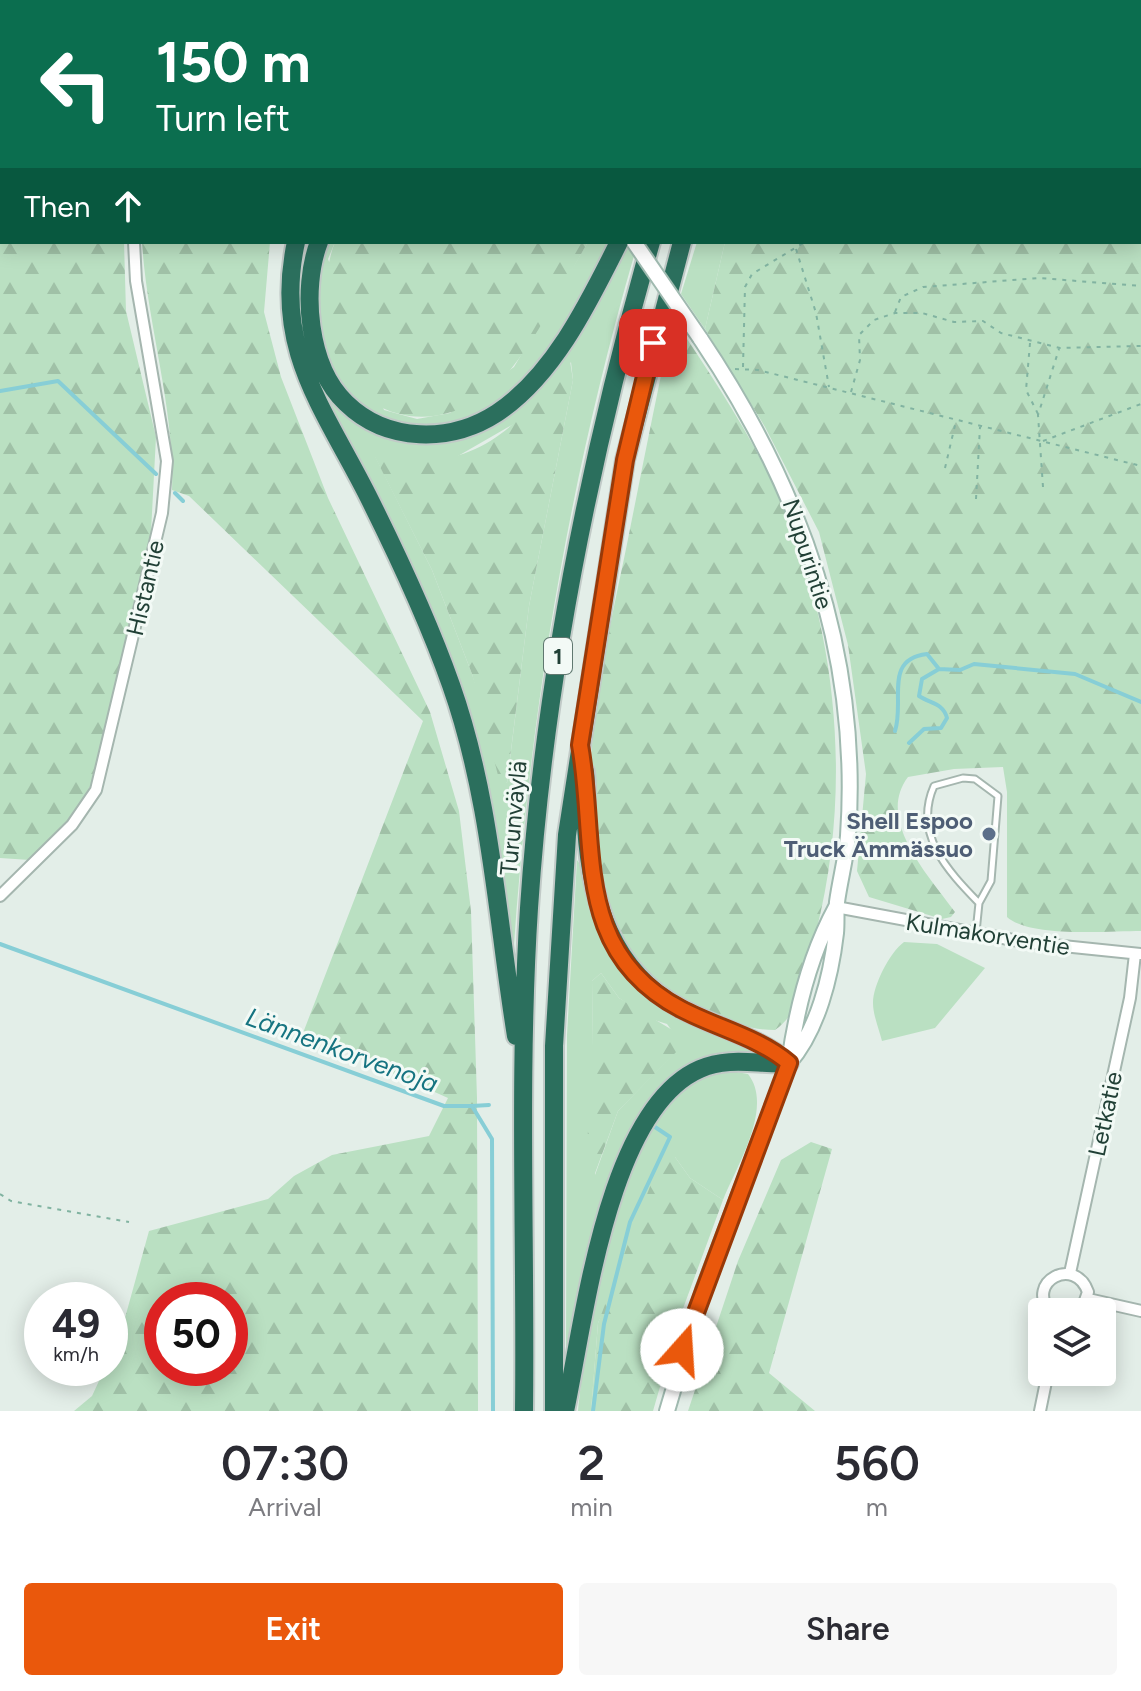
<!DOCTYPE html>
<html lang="en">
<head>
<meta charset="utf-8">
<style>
  :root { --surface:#fff; --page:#f7f7f7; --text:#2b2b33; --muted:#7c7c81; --accent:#ea580c }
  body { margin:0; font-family:Figtree,sans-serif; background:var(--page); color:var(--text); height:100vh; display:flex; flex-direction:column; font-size:30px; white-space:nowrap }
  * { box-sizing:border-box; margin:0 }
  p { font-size:26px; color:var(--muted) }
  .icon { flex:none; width:44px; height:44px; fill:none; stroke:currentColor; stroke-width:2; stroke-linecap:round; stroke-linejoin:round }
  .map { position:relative; height:1411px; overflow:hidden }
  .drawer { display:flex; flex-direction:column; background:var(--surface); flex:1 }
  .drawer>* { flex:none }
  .guide { position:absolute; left:0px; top:0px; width:1142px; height:244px; box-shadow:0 4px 20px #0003; background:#0b6e4f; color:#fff; overflow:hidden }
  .buttons { position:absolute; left:1028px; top:1298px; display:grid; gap:16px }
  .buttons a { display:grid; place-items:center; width:88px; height:88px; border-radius:8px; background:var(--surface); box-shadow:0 4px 20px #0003; font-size:40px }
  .speed { position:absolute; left:24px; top:1282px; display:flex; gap:16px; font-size:40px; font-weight:700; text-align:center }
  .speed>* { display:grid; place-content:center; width:104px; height:104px; border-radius:50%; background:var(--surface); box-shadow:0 4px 20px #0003; line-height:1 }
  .speed small { font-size:20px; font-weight:400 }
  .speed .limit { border:12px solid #d22; background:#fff; color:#111 }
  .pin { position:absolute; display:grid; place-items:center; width:68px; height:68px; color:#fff; margin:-34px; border-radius:16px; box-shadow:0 4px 12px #0006 }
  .me { position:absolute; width:88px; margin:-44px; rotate:19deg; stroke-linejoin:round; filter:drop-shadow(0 0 6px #0008) }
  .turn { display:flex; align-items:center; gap:28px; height:168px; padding:0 24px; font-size:36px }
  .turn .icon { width:104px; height:104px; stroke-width:2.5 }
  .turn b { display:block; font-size:56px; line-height:68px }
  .then { display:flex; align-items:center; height:76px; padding:0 24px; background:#0003; gap:16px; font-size:30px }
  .eta { display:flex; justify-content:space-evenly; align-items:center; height:136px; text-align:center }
  .eta b { font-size:48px; font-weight:600; line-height:56px }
  .cta { display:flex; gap:16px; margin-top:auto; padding:16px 24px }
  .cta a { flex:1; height:92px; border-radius:8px; background:var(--accent); color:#fff; font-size:32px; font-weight:600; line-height:92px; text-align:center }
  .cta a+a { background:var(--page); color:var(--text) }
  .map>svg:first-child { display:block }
  .grass { fill:#bae0c2; fill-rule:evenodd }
  .forest { fill:url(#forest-firs); fill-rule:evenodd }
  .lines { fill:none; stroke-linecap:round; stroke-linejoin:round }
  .stream { stroke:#87ced6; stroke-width:4 }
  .service-casing { stroke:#a5b6af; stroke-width:9 }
  .minor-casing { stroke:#a5b6af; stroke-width:14 }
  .secondary-casing { stroke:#a0bab0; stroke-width:18 }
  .motorway-casing { stroke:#c1cac7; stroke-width:22 }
  .path { stroke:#81b3a1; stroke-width:2; stroke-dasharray:4 6; stroke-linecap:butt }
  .service { stroke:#fff; stroke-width:5 }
  .minor { stroke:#fff; stroke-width:10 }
  .secondary { stroke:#fff; stroke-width:14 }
  .motorway { stroke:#2b6f5d; stroke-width:18 }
  .secondary-bridge-casing { stroke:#a0bab0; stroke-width:18; stroke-linecap:butt }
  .secondary-bridge { stroke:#fff; stroke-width:14 }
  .route-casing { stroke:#983908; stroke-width:20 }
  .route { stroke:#ea580c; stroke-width:14 }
  .service-dot { fill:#5c6f8a; stroke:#f3faf6; stroke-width:3 }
  .labels { text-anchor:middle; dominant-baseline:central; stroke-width:6; stroke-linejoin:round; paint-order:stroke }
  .shield { fill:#f3faf6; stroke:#607870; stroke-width:2 }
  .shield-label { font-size:22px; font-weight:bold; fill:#214036 }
  .street-label { font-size:24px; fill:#214036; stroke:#f3faf6 }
  .service-label { font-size:24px; font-weight:bold; fill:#4e5e75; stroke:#f3faf6; text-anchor:end }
  .water-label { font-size:26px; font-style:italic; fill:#167481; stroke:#f3faf6 }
</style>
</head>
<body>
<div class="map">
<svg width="1141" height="1411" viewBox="0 0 1141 1411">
  <defs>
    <pattern id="forest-firs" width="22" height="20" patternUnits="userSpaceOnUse" patternTransform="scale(2)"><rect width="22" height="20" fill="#bae0c2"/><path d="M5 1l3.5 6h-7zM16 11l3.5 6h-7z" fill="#a0c1a7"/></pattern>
  </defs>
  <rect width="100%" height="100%" fill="#e3eee8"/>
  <path class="grass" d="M 303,242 L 311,242 L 314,365 L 399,439 L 504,415 L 626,242 L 638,242 C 569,477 529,715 513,959 L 464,710 L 320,399 L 298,333 L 297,270 ZM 571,362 L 573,380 L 529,606 L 507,783 L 472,674 L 432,570 L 375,456 L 411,463 L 451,460 L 524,418 Z
    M 325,242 L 335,242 L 328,259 L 384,410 L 417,419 L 450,413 L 514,367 L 588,242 L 612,242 C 580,301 549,371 491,409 C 463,428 430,433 398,422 C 389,419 378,417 369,412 C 329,393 312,332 315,290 C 316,274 322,257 325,242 Z
    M 697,242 L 725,242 L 705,329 L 681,294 Z
    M 577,860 C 588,874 588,905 596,924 C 629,1003 689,1022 763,1050 L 760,1055 L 733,1053 L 708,1059 L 643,1113 L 566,1350 L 567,1035 ZM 601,973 L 619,998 L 648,1018 L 667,1024 L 682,1045 L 618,1111 L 595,1175 L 592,981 Z
    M 904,942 L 937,944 L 985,968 L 935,1028 L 882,1041 C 879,1029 873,1015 873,1003 C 873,985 890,952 904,942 Z
    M 725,1070 L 748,1074 C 774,1107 737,1165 723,1200 L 690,1178 L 675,1157 L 598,1323 L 591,1411 L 578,1411 C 586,1331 612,1170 664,1108 C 680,1088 702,1077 725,1070 Z"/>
  <path class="forest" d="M 0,0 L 252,0 L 2,2 L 2,242 L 124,242 L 126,311 L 156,437 L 151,532 L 95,779 L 68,821 L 30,860 L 0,858 Z
    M 1067,0 L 1141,0 L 1141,931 C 1109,931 1030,938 1007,917 L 1007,792 L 1003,767 L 954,769 L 908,777 C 875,820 930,877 955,912 L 951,917 L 942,919 L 869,897 L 857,871 L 866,774 L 848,645 L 819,532 L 765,427 L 705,329 L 725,242 L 1140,242 L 1140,2 Z
    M 142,242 L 270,242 L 264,312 L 281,377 L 328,498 L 430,712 L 459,811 L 471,911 L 477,1098 L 478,1411 L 74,1411 L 92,1396 L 105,1368 L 110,1368 L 110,1357 L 120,1336 L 149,1231 L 268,1199 L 294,1176 L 332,1155 L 429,1136 L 448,1098 L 303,1033 L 423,721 L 189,496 L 172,490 C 175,407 147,325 142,242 ZM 162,1300 L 230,1300 L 230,1368 L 162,1368 Z
    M 335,242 L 588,242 C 562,286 523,370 482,397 C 448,420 408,424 373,403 C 366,399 357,395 353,389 C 325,351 318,285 335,242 Z
    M 673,318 C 708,370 743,423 771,479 C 837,617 854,784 816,932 C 807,965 805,1009 775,1030 C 746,1030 720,1019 694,1007 C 649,985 618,948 604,899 C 571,785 604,657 627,544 C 642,469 657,393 673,318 Z
    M 570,361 L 573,380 L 529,606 L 507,782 L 500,783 L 472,674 L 432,570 L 374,455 C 474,476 511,433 570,361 Z
    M 601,973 L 619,998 L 684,1037 L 683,1045 L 618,1111 L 594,1176 L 586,1160 L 593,1056 L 592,981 Z
    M 811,1142 L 832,1149 L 769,1373 L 815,1411 L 688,1411 L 738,1261 L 781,1160 Z
    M 662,1155 L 675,1157 L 690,1178 L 723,1200 L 681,1314 L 653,1411 L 591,1411 L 598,1323 Z"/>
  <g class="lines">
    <path class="stream" d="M 1059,0 L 1065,2
      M 128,2 L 130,0
      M 1096,2 L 1141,2
      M 0,57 L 2,56
      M 0,391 L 58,381 L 156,474
      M 175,493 L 183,501
      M 895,731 C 905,701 883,659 927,654 L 939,669 L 960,670 L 974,664 L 1075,674 L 1141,702
      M 909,743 L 924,729 L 941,728 L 947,718 C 943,703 931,704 919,696 L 922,679 L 939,669
      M 0,944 L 444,1106 L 472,1106 L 492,1139 L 493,1411
      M 472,1106 L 489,1105
      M 593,1411 L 604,1324 L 630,1222 L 670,1137 L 655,1127"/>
    <defs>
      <path id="service" d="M 549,0 L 550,2
        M 976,932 L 979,903 C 947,870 913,834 934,786 L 963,778 L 975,779 L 998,796 L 991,881 L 979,903"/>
      <path id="minor" d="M 263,2 L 265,0
        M 0,896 L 72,825 L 96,790 L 162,513 L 167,461 L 136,281 L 134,242
        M 836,907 L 1024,942 L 1141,954
        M 1070,1273 L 1130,998 L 1135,954
        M 1088,1299 L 1141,1311
        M 1050,1312 C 1025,1282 1075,1255 1088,1292 L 1081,1312
        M 1040,1411 L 1048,1372"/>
      <path id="secondary" d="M 506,0 L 507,2
        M 700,338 C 801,488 861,653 848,836 C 846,858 840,880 837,902 C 836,912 837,923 836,933 C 831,976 818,1030 789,1063
        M 667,1411 L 703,1290 L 789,1063 C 796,1011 811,953 836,907"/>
      <path id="motorway" d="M 736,2 L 737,0
        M 768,2 L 768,0
        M 296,242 C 273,348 323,407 368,496 C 399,558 428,620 451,685 C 491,798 497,919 516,1036
        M 319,242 C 301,289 308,367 346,403 C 387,443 451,443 497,413 C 554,375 589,302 619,242
        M 585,772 C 587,790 585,808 586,827 C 591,900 611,971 680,1008 C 716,1028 757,1036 789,1063
        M 524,1411 C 526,1243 518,1076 529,908 C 544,682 589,460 651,242
        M 554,1411 L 554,1046 L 567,835 L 625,460 L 682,242
        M 565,1411 C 584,1323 607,1109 700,1069 C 730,1056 758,1065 789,1063"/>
    </defs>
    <use href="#service" class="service-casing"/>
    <use href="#minor" class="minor-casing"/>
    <use href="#secondary" class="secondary-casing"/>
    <use href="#motorway" class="motorway-casing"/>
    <path class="path" d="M 796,249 L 816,313 L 829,387
      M 895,312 L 901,297 L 923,287 L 1039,278 L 1141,286
      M 1030,343 L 1026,390 L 1038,414
      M 743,367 L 745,287 L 752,274 L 805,242
      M 735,369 L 758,370 L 1141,466
      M 851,392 L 860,360 L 859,335 L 874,320 L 895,313 L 922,313 L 954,322 L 983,321 L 1001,333 L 1060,348 L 1141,346
      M 1043,441 L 1141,404
      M 945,468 L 956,421
      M 1043,487 L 1038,415 L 1059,349
      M 976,499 L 980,427
      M 0,1194 L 11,1201 L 129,1222"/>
    <use href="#service" class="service"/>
    <use href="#minor" class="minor"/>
    <use href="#secondary" class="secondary"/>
    <use href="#motorway" class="motorway"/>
    <defs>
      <path id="secondary-bridge" d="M 634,242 L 700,338"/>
    </defs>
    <use href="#secondary-bridge" class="secondary-bridge-casing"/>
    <use href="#secondary-bridge" class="secondary-bridge"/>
  </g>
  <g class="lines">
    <defs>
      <path id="route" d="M 653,343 L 625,460 L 580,745 C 598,845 571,951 681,1009 C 717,1028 758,1037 789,1063 L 682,1350"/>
    </defs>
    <use href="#route" class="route-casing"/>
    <use href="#route" class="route"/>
  </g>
  <circle class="service-dot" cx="989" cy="834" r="8"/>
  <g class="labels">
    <rect class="shield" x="544" y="638" width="28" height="36" rx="6"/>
    <g class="shield-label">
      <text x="558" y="656">1</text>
    </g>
    <g class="street-label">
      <text transform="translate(808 554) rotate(72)">Nupurintie</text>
      <text transform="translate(145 588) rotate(-77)">Histantie</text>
      <text transform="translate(513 818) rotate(-85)">Turunväylä</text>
      <text transform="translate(988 934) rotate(9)">Kulmakorventie</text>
      <text transform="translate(1105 1114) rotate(-78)">Letkatie</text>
    </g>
    <g class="service-label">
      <text x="973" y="820">Shell Espoo<tspan x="973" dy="28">Truck Ämmässuo</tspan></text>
    </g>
    <g class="water-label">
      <text transform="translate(342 1050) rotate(20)">Lännenkorvenoja</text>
    </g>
  </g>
</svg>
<div class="buttons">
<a><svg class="icon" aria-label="layers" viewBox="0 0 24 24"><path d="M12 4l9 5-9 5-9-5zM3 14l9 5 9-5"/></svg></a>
</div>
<div class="speed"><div>49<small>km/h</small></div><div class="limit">50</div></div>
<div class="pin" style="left:653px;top:343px;background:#d93025"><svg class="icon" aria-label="arrive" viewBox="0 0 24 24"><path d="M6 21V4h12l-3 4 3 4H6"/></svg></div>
<svg class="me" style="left:682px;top:1350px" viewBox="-20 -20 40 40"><circle r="19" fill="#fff"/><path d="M0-13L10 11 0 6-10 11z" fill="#ea580c"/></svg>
<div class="guide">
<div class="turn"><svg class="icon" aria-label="left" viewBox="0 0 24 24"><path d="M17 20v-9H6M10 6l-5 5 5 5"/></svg><div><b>150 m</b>Turn left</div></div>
<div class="then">Then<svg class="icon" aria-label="ahead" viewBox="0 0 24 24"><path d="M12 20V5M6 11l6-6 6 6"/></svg></div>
</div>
</div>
<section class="drawer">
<div class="eta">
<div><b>07:30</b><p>Arrival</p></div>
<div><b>2</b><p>min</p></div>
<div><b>560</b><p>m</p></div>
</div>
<div class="cta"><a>Exit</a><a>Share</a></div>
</section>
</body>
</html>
